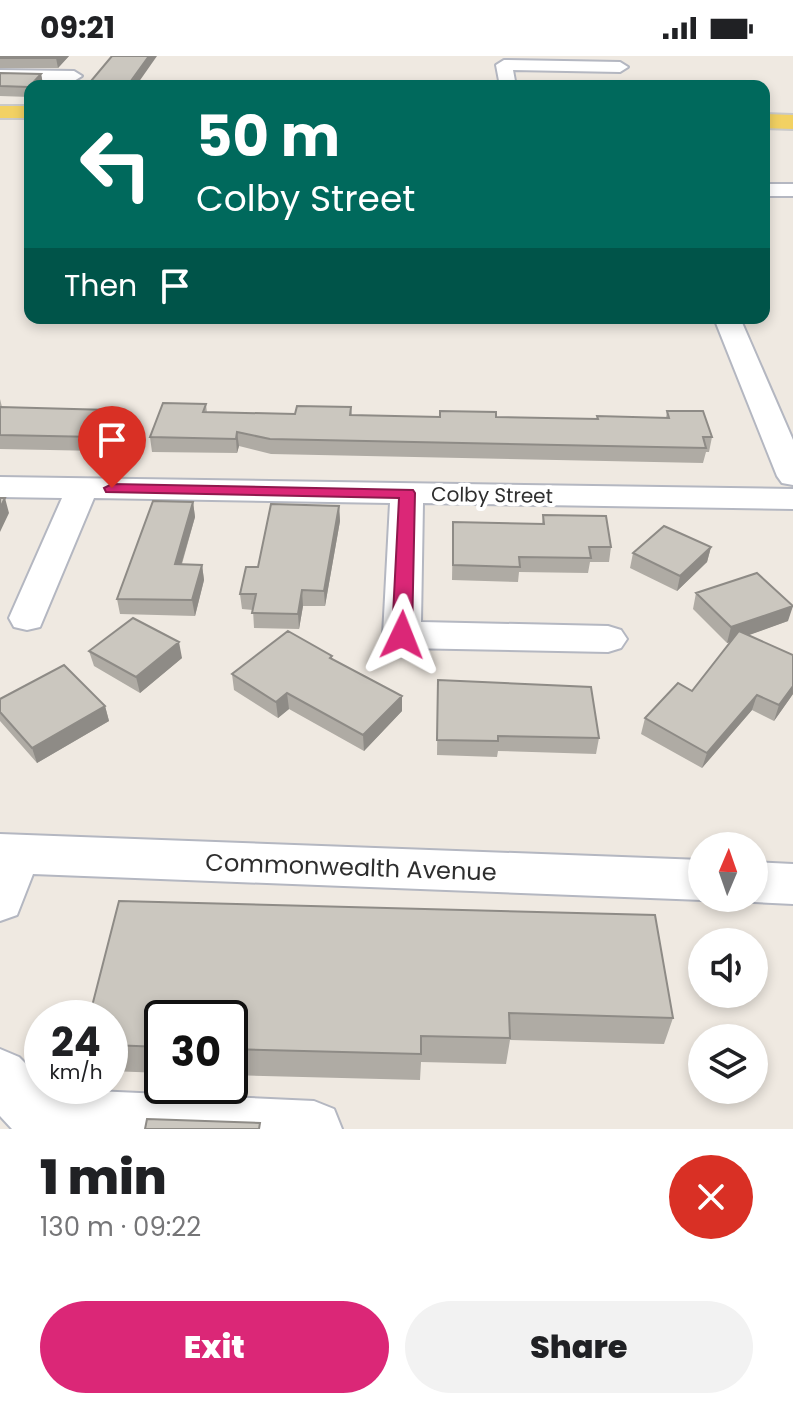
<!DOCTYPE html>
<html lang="en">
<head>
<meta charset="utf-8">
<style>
  :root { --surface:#fff; --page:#f2f2f2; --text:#202124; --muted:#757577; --accent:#db2777 }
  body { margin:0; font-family:Poppins,sans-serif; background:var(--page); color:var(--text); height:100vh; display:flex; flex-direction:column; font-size:30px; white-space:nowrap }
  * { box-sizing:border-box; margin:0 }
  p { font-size:26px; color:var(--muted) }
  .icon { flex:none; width:44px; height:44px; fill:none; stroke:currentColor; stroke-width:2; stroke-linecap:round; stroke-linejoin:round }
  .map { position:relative; height:1073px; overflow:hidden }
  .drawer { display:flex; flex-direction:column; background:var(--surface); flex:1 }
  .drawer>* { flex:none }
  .top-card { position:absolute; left:24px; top:24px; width:746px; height:244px; border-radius:16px; box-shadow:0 4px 12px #0003; background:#00695c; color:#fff; overflow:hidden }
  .needle { width:52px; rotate:2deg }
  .fabs { position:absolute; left:688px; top:776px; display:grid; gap:16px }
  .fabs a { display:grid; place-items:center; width:80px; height:80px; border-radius:50%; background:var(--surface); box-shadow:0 4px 12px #0003; font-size:40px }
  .speed { position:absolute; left:24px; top:944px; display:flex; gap:16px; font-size:40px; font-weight:700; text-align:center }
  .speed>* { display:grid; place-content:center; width:104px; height:104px; border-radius:50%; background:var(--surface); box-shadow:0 4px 12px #0003; line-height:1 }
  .speed small { font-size:20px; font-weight:400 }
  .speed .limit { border:4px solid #111; border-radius:12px; background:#fff; color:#111 }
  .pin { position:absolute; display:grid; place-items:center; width:68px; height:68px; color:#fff; margin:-82px -34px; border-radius:50% 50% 50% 0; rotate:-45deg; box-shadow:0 0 8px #0007 }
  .pin .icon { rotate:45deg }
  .me { position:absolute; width:88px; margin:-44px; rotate:2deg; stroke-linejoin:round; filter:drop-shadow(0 0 6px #0008) }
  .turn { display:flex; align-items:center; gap:28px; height:168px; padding:0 40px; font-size:36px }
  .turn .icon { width:104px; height:104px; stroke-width:2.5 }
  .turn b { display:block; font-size:56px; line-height:68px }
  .then { display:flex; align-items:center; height:76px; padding:0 40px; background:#0003; gap:16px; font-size:30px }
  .round { display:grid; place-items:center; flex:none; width:84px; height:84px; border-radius:42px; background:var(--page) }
  .overview { display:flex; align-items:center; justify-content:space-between; height:136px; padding:0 40px }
  h1 { font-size:48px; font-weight:800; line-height:60px }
  .action { display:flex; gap:16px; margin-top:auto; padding:16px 40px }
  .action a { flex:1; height:92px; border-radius:48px; background:var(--accent); color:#fff; font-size:32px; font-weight:800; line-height:92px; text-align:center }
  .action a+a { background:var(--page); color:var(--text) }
  .status { display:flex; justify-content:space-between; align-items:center; height:56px; padding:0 40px; background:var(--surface); direction:ltr }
  .status svg { height:22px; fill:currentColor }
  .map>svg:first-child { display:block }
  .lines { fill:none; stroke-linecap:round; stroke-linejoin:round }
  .minor-casing { stroke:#b4b7c1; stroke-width:4 }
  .major-casing { stroke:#c9c9c9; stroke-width:4 }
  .minor { fill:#fff; fill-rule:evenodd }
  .major { fill:#f2d163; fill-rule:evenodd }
  .wall { fill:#afaba4 }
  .shaded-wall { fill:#8e8b86 }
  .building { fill:#cbc7bf; stroke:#8e8b86; stroke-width:2 }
  .route { fill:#db2777; stroke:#8e194d; stroke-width:2 }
  .labels { text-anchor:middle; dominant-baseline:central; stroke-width:8; stroke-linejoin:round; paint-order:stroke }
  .street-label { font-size:20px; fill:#2e2e2e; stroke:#fff }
  .near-street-label { font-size:24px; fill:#2e2e2e; stroke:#fff }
</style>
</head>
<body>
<div class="status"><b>09:21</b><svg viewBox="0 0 49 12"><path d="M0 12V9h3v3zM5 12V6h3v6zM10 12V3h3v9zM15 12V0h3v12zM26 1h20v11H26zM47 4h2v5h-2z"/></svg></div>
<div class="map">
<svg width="793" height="1073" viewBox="0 0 793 1073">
  <rect width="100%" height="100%" fill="#efe9e1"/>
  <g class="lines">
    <defs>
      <path id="minor" d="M 504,4 L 620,6 L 628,11 L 620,16 L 513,14 L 515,25 L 528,30 L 500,30 L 496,9 Z
        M 0,14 L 74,15 L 82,20 L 74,25 L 0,24 Z
        M 764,128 L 793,128 L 793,140 L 764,140 Z
        M 714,262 L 740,262 L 793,384 L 793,429 L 782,427 L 777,420 Z
        M 0,421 L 793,433 L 793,453 L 423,447 L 421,566 L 608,570 L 621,574 L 627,583 L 621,592 L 608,596 L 402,592 L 389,588 L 383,579 L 390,447 L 94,442 L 40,571 L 27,574 L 14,571 L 9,562 L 62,442 L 0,441 Z
        M 0,778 L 702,804 L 702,842 L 708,842 L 702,844 L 33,818 L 17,859 L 0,865 Z
        M 754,806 L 793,808 L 793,848 L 754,846 L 742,842 L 754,842 Z
        M 0,993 L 19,1001 L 42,1024 L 42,1030 L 51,1033 L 314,1045 L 334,1053 L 342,1073 L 12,1073 L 0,1060 Z"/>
      <path id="major" d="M 0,50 L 30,50 L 30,62 L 0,62 Z
        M 764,58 L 793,59 L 793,73 L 764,72 Z"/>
    </defs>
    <use href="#minor" class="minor-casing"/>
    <use href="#major" class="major-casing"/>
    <use href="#minor" class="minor"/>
    <use href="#major" class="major"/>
  </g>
  <path class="wall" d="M 0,0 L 69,0 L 58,12 L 0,12 Z
    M 112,0 L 136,30 L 92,30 L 91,25 Z
    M 0,17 L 41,18 L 43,28 L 30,30 L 30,41 L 0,40 Z
    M 0,343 L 2,351 L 109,354 L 112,368 L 100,395 L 0,393 Z
    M 206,348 L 207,357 L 295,358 L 351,351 L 352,359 L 440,361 L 597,363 L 597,360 L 666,362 L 667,355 L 712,381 L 709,396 L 706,396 L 703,407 L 271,398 L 239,390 L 237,397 L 152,396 L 150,381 Z
    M 193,446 L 195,461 L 182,508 L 202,509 L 204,524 L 195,560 L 120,558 L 117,543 Z
    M 339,450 L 340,465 L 325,550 L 303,550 L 299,573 L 254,572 L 253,554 L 242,553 L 240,538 L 258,511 Z
    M 543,459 L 611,491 L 609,506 L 590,506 L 588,517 L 519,516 L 518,526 L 452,524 L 453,466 L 542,468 Z
    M 711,491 L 707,506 L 677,535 L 630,512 L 633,497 Z
    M 696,537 L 788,565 L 748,579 L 793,599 L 793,638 L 774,665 L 752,654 L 702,712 L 641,678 L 645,662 L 692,635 L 731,586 L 727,587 L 693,553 Z
    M 89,595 L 182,602 L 140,637 L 94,610 Z
    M 332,600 L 332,603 L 402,640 L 402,655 L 364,695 L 289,653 L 278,662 L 234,634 L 232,618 Z
    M 438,624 L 599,682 L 596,698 L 498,695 L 497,701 L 437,699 Z
    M 0,643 L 105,650 L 109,665 L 37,707 L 0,665 Z
    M 119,845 L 673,962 L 664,988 L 510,984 L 506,1008 L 421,1006 L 420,1024 L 230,1019 L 230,962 L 162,962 L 162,1017 L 110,1015 L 110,962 Z"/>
  <path class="shaded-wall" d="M 58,0 L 69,0 L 58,12 L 56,2 Z
    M 149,0 L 157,0 L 136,30 L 128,30 Z
    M 41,18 L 43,28 L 41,30 L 30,30 L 30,37 L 29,31 Z
    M 109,354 L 112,368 L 100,395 L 97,381 Z
    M 237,376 L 239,390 L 237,397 L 236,383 Z
    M 5,442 L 9,457 L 0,476 L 0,452 Z
    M 193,446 L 195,461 L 177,523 L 175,508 Z
    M 339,450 L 340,465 L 325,550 L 324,535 Z
    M 711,491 L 707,506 L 677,535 L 680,520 Z
    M 202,509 L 204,524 L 195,560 L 192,544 Z
    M 302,534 L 303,550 L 299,573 L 298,558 Z
    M 793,550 L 788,565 L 727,587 L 731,571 Z
    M 179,586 L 182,602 L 140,637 L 136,621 Z
    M 793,630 L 793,638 L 774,665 L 779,649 Z
    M 287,637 L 289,653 L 278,662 L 276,646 Z
    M 757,639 L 752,654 L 702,712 L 707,697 Z
    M 402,640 L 402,655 L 364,695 L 363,679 Z
    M 105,650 L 109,665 L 37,707 L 32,692 Z"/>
  <path class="building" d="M 0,0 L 58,0 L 56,2 L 0,2 Z
    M 112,0 L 149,0 L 128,29 L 98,28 L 101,25 L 91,25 Z
    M 0,17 L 41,18 L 29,31 L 0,30 Z
    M 163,347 L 206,348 L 203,356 L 295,358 L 297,350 L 351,351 L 350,359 L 440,361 L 440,355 L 496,356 L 496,361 L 598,363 L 597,360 L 669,362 L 667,355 L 703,355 L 712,381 L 703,381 L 706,392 L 270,383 L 237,376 L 236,383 L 150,381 Z
    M 0,351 L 109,354 L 97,381 L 0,379 Z
    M 0,442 L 5,442 L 0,452 Z
    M 153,445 L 193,446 L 175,508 L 202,509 L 192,544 L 117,543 Z
    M 271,448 L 339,450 L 324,535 L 302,534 L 298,558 L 252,557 L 256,538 L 240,538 L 246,511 L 258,511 Z
    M 543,459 L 606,460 L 611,491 L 589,491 L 591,502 L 519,501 L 520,511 L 453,509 L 453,466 L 544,468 Z
    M 664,470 L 711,491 L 680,520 L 633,497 Z
    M 757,517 L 793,550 L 731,571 L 696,537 Z
    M 133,562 L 179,586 L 136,621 L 89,595 Z
    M 288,575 L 332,600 L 330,602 L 402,640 L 363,679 L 287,637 L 276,646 L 232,618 Z
    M 739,575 L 793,599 L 793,630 L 779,649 L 757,639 L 707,697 L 645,662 L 678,627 L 692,635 Z
    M 64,609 L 105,650 L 32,692 L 0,656 L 0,643 Z
    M 438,624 L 591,631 L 599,682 L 498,680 L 498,685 L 437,684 Z
    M 119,845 L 655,859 L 673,962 L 509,957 L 510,982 L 421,980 L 421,998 L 230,993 L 230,962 L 162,962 L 162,991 L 110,989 L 110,962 L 89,962 Z
    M 147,1063 L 260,1067 L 259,1073 L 145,1073 Z"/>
  <path class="route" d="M 112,428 L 413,434 L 415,437 L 412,579 L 402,586 L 392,579 L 399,442 L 106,436 L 104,432 Z"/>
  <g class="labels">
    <g class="street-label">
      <text transform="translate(492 439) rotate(1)">Colby Street</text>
    </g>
    <g class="near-street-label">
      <text transform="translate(351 811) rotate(2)">Commonwealth Avenue</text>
    </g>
  </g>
</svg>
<div class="fabs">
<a><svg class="needle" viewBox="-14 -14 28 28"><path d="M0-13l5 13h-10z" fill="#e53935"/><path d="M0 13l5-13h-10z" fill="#757577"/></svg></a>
<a><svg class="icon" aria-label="sound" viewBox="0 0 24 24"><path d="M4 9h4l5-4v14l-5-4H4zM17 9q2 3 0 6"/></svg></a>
<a><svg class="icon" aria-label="layers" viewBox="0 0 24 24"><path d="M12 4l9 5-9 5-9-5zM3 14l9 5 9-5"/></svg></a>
</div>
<div class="speed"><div>24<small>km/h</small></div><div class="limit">30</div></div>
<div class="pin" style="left:112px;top:432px;background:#d93025"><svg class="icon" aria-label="arrive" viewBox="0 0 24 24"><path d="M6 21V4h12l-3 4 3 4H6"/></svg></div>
<svg class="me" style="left:402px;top:579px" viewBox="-20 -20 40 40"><path d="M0-17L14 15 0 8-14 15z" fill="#db2777" stroke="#fff" stroke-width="4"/></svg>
<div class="top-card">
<div class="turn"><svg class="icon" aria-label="left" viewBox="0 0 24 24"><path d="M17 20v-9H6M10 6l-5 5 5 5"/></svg><div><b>50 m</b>Colby Street</div></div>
<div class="then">Then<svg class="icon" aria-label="arrive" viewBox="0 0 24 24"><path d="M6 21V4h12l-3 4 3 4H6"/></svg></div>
</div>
</div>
<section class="drawer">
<div class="overview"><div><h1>1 min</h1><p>130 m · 09:22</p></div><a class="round" style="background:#d93025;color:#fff"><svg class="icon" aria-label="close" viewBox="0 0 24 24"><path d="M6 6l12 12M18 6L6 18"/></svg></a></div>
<div class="action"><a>Exit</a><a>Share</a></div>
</section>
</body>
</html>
